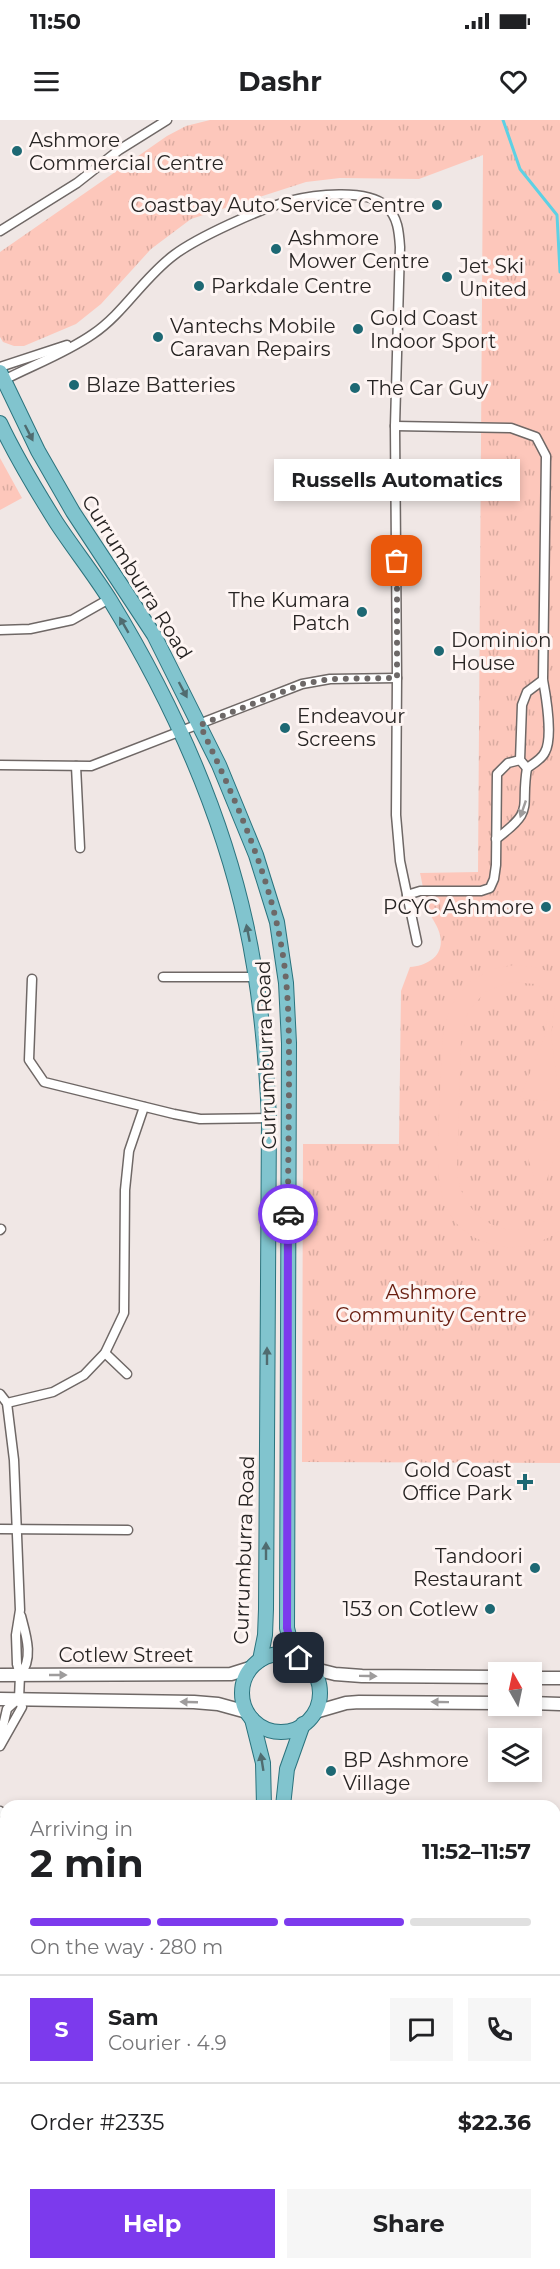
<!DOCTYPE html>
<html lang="en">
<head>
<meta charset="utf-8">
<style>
	body { margin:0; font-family:Montserrat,sans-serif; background:#f6f6f6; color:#202124; height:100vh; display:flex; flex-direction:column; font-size:22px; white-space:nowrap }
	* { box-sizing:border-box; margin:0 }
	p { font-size:20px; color:#757577 }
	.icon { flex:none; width:33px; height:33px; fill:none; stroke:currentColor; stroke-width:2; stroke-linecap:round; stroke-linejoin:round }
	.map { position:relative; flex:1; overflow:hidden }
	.side { position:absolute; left:0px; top:1680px; width:561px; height:470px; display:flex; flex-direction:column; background:#fff; border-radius:18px 18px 0 0; box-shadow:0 3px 9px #0003 }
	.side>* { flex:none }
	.needle { width:39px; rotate:351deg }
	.buttons { position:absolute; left:488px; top:1542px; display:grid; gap:12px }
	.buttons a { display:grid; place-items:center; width:54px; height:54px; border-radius:0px; background:#fff; box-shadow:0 3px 9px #0003; font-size:30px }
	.pin { position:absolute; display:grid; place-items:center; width:51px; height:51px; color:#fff; margin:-26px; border-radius:12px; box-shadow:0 3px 9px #0006 }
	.courier { position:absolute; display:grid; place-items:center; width:60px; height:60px; margin:-30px; border:4px solid #7c3aed; border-radius:50%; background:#fff; color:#222; box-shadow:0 2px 8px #0007 }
	.bubble { position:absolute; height:42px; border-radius:0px; background:#fff; box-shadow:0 3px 9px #0003; font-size:20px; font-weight:700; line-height:42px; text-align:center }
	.overview em { font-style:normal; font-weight:700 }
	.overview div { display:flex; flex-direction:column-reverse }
	.overview { display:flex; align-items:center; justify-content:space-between; height:102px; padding:0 30px }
	h1 { font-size:39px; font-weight:700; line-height:45px }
	.bar { display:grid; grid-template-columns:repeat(4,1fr); gap:9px 6px; align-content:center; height:72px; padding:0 30px }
	.bar i { height:8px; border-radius:4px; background:#e0e0e0 }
	.bar .current { background:#7c3aed }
	.bar p { grid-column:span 4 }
	.line { display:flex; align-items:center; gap:15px; padding:0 30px; border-top:2px solid #e0e0e0 }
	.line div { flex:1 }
	.round { display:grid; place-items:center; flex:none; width:63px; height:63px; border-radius:0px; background:#f6f6f6 }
	.cta { display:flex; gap:12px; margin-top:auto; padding:12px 30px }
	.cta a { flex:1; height:69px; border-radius:0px; background:#7c3aed; color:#fff; font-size:24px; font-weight:700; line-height:69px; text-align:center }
	.cta a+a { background:#f6f6f6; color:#202124 }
	.status { display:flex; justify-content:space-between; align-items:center; height:42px; padding:0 30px; background:#fff; direction:ltr }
	.status svg { height:16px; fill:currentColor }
	header { display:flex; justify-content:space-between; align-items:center; height:78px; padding:0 30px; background:#fff; font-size:27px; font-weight:700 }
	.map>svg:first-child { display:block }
</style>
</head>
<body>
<div class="status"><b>11:50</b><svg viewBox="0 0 49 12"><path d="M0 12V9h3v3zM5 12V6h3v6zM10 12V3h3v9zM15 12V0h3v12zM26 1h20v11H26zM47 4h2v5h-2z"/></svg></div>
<header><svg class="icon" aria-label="menu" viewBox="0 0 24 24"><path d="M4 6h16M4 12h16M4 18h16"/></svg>Dashr<svg class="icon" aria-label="heart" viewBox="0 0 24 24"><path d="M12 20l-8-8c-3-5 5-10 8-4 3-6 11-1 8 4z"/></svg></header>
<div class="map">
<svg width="560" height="2149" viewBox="0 0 560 2149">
	<defs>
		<pattern id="park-tufts" width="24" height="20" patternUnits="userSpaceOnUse" patternTransform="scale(1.5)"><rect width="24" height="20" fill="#fdc7bb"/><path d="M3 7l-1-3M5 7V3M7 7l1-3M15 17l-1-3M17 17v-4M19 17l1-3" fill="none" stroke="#d9aba0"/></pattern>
	</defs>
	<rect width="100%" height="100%" fill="#f0e7e5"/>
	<g fill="url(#park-tufts)">
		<path d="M210,0H560V1343L302,1342L303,1024H399L401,871L410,847C427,846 445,836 440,815C438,806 432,799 428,790C424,778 423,765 420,753L478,752L483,35L419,59L340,58L306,62L191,99L151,129L101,184L76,204L24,226H14L3,222L0,217V132L167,16L186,6Z"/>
		<polygon points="0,338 22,378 0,390"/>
		<rect x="555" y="1760" width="5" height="347"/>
	</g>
	<g fill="#fdc7bb">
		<path d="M518,845L540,848L560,858V878L536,864L509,862L485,872L468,892L461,917L457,1050C460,1105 524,1133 560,1087V1110C542,1124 518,1131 495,1125C431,1109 437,1051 439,1000C440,972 441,944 443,916C447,875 476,847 518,845Z"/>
		<polygon points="548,884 555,885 551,916 560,982 520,978 545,915"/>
		<polygon points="522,1018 560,1019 540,1081 538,1080 540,1077"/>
		<polygon points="555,2011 560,2011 560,2099 555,2100"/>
	</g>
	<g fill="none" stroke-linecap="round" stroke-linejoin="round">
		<polyline stroke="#5dd1e4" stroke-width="3" points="503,0 520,49 557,95 560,152"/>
		<g stroke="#6f6866" stroke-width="11">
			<g id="minor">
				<polyline points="0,111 77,63 119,30 167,0"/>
				<polyline points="0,247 67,225"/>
				<path d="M4,260C33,245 66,233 93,214C124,193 143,158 174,135C198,117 260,89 289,81C313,75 366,68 386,86C398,97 399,112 400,127L395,306L397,558L396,695L400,741L417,822"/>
				<path d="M395,306L511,308L536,317L546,336L543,560C546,576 553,618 545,632C542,639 533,644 527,648L520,640L522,585L527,572L543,560"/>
				<polyline points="0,510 30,509 72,500 109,479"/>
				<polyline points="0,645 91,646 302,564 330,559 397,558"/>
				<polyline points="76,646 80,728"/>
				<path d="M496,719C536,689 520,690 527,648"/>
				<polyline points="407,775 420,771 481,771 490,768 494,759 496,745 497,654 508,643 520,640"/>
				<polyline points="163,857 256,857"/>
				<polyline points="32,859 29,940 44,962 174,994 200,999 269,998"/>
				<polyline points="0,1110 1,1109"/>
				<polyline points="105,1233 127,1254"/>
				<polyline points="0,1274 7,1283 14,1340 20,1490 16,1515 17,1544 20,1555 19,1579 22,1587 0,1626"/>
				<polyline points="7,1283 53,1272 84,1255 105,1233 124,1193 125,1070 129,1031 144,987"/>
				<polyline points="0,1409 128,1410"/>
				<path d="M20,1555C34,1539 26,1515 21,1496"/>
				<polyline points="0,1619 7,1589 18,1579"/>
				<polyline points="0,1691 6,1696"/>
				<polyline points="555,2125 560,2125"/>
				<polyline points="489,2149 495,2144"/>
			</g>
		</g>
		<g stroke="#6f6866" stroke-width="15">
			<g id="secondary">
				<polyline points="311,1548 335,1554 362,1556 498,1557"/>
				<polyline points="0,1555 231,1554 250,1548"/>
				<polyline points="531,1558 560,1558"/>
				<polyline points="0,1579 194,1582 218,1584 247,1592"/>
				<polyline points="531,1583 560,1584"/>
				<polyline points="315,1592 346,1583 359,1582 498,1583"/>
			</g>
		</g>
		<g stroke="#2b737d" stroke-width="16">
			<g id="primary">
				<polyline points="0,252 38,331 73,392 154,515 219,645 256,735 277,802 286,863 289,923 287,1508 290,1520 299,1538"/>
				<path d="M0,303C16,337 36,370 56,402C73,428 93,453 110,480C171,580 221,690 246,804C260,868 266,933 269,998L266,1489L265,1515L260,1540"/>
				<circle cx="281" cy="1573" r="39"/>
				<polyline points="252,1599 263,1643 264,1686"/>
				<polyline points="283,1686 287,1649 303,1604"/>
				<polyline points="280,2144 282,2149"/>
				<polyline points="305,2144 307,2149"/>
			</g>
		</g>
		<use href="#minor" stroke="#fff" stroke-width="8"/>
		<use href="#secondary" stroke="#fff" stroke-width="12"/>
		<use href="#primary" stroke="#81c4ce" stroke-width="14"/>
	</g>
	<defs><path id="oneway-solid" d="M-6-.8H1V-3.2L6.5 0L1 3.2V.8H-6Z" transform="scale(1.5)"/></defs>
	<g fill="#506c70">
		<use href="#oneway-solid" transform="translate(29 313) rotate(63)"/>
		<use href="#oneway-solid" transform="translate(124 505) rotate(-120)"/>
		<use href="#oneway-solid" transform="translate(183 570) rotate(62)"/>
		<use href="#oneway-solid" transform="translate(248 813) rotate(-101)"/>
		<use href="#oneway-solid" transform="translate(267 1236) rotate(-90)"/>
		<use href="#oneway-solid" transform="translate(266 1431) rotate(-90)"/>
		<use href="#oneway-solid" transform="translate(262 1642) rotate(-99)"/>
	</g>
	<g fill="#9e9c9c">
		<use href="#oneway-solid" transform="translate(523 689) rotate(109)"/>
		<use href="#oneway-solid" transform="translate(58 1555)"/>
		<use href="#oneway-solid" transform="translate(368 1556) rotate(1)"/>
		<use href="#oneway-solid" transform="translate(189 1582) rotate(-178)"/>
		<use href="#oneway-solid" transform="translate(440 1582) rotate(-179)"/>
	</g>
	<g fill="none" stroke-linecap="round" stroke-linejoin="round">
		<path stroke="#6d6867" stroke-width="6" stroke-dasharray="0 10.8" d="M288,1094C288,1046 289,999 289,952C289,908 289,863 280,819C266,745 232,673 200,605L302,564L330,559L397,558V441"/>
		<polyline stroke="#7c3aed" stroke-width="8" points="288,1094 287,1508 290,1520 299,1538"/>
	</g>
	<g fill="#1d6873" stroke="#fef5f3" stroke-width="2">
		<circle cx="17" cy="31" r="6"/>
		<circle cx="437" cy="85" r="6"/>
		<circle cx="276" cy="129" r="6"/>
		<circle cx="447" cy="157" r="6"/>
		<circle cx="199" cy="166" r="6"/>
		<circle cx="358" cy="209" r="6"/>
		<circle cx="158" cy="217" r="6"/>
		<circle cx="74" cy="265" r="6"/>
		<circle cx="355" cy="268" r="6"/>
		<circle cx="362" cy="492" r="6"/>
		<circle cx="439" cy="531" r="6"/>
		<circle cx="285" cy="608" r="6"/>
		<circle cx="546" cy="787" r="6"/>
		<path d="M522 1353h6v6h6v6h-6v6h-6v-6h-6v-6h6z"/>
		<circle cx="535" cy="1448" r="6"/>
		<circle cx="490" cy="1489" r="6"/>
		<circle cx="331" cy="1651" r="6"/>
	</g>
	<g text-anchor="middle" stroke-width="6" stroke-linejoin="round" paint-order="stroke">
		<g font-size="20" fill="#272423" stroke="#fef5f3" text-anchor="start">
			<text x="29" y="27">Ashmore<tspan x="29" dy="23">Commercial Centre</tspan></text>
			<text x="425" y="92" text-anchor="end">Coastbay Auto Service Centre</text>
			<text x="288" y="125">Ashmore<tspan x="288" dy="23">Mower Centre</tspan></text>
			<text x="459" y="153">Jet Ski<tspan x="459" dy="23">United</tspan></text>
			<text x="211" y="173">Parkdale Centre</text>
			<text x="370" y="205">Gold Coast<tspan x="370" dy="23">Indoor Sport</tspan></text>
			<text x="170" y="213">Vantechs Mobile<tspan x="170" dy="23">Caravan Repairs</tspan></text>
			<text x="86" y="272">Blaze Batteries</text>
			<text x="367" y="275">The Car Guy</text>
			<text x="350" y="487" text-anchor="end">The Kumara<tspan x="350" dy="23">Patch</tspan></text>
			<text x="451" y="527">Dominion<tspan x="451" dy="23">House</tspan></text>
			<text x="297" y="603">Endeavour<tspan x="297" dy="23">Screens</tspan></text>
			<text x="534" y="794" text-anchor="end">PCYC Ashmore</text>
			<text x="512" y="1357" text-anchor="end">Gold Coast<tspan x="512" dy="23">Office Park</tspan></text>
			<text x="523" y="1443" text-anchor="end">Tandoori<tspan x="523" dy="23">Restaurant</tspan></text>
			<text x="478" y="1496" text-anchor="end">153 on Cotlew</text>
			<text x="343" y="1647">BP Ashmore<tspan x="343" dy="23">Village</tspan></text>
		</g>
		<g font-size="20" fill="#272423" stroke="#fef5f3">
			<text transform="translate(137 457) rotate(58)" y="7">Currumburra Road</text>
			<text transform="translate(266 935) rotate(-92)" y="7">Currumburra Road</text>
			<text transform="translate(244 1430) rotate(-88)" y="7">Currumburra Road</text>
			<text x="126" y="1542">Cotlew Street</text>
		</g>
		<g font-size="20" fill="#691e10" stroke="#fef5f3">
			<text x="431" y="1179">Ashmore<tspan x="431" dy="23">Community Centre</tspan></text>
		</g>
	</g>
</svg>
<div class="buttons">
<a><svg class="needle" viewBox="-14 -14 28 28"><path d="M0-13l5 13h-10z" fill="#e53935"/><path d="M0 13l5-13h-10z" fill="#757577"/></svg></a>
<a><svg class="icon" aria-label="layers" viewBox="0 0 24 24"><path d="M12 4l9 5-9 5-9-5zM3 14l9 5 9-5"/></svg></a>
</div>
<div class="pin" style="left:397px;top:441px;background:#ea580c"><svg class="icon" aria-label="bag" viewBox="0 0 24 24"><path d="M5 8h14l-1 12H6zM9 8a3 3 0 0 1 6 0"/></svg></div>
<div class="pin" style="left:299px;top:1538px;background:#1f2937"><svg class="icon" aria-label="home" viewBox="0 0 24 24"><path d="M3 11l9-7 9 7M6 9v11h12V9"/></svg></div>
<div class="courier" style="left:288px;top:1094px"><svg class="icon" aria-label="car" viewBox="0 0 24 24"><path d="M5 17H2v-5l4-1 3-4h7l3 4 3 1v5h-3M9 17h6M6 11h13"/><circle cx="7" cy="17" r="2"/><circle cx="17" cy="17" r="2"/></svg></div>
<div class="bubble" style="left:274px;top:339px;width:246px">Russells Automatics</div>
<section class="side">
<div class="overview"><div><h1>2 min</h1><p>Arriving in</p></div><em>11:52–11:57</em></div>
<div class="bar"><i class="current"></i><i class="current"></i><i class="current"></i><i></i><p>On the way · 280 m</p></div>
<div class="line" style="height:108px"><b class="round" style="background:#7c3aed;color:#fff">S</b><div><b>Sam</b><p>Courier · 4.9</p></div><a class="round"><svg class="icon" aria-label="chat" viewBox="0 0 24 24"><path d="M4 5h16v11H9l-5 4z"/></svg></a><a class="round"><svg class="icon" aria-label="phone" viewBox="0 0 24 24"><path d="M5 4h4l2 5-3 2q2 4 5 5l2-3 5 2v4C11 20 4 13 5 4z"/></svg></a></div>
<div class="line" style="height:78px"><div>Order #2335</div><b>$22.36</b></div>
<div class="cta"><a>Help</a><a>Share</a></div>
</section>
</div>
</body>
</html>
